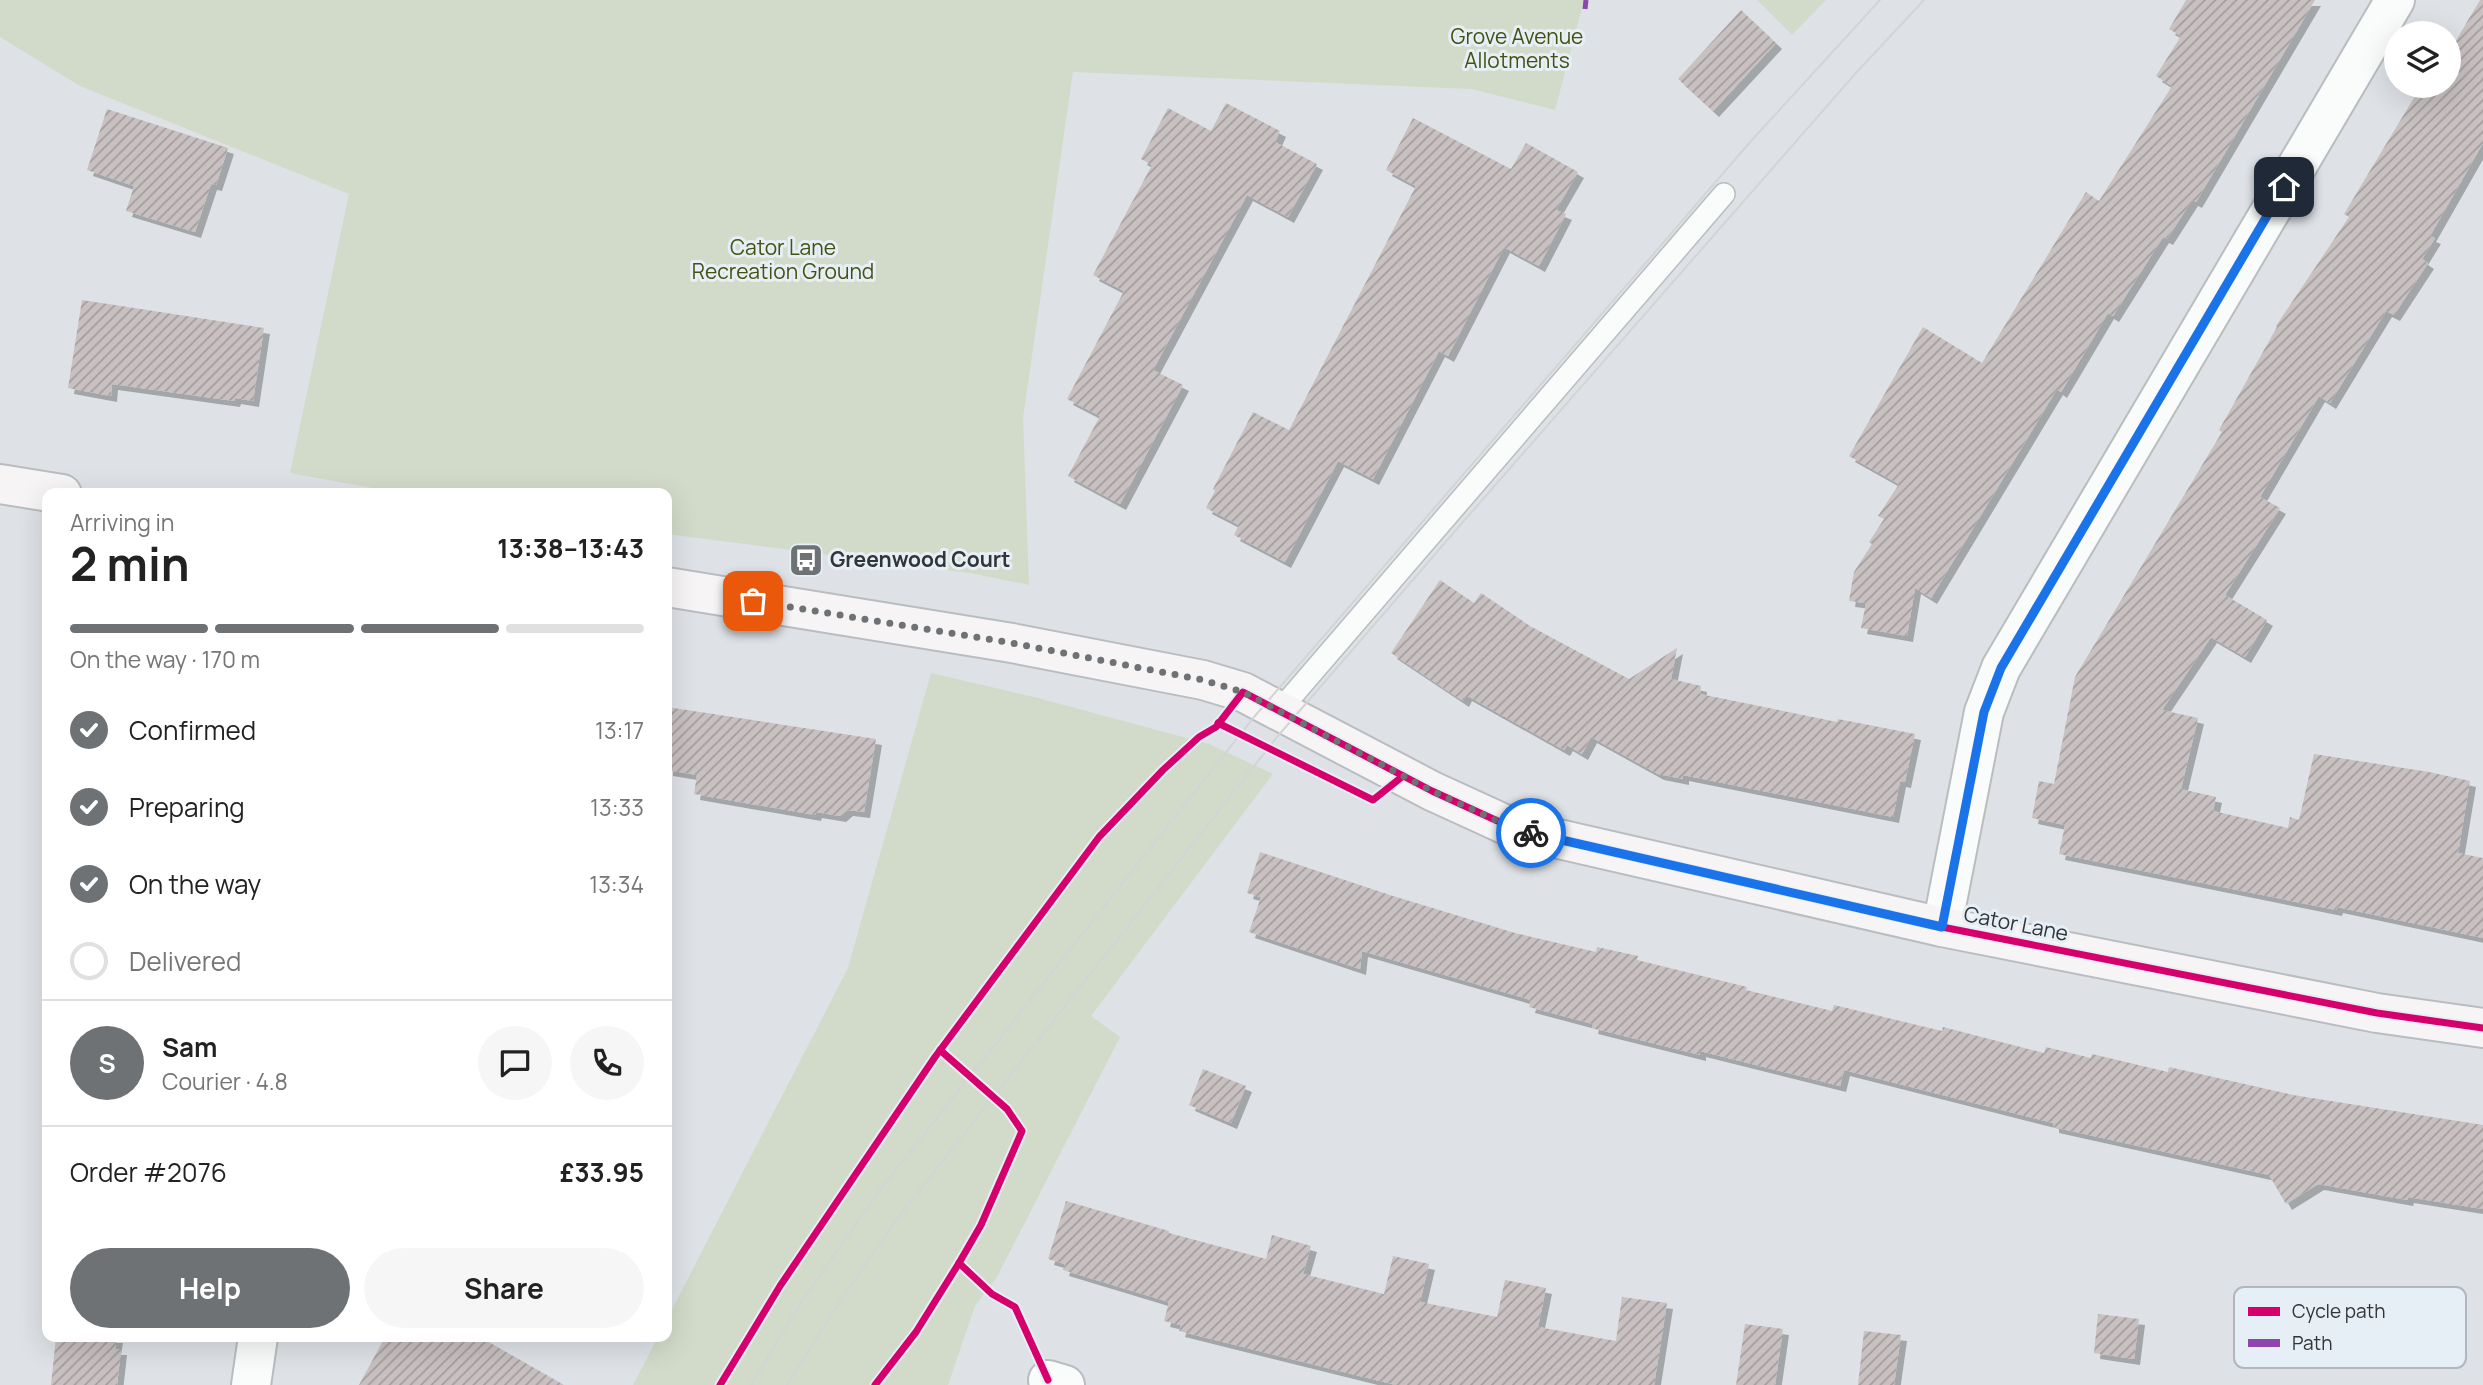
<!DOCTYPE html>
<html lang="en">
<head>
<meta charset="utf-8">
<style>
	body { margin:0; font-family:Manrope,sans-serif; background:#f6f6f6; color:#222; height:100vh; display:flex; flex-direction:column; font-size:26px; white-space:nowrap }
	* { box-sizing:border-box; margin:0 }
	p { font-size:23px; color:#767676 }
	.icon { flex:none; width:38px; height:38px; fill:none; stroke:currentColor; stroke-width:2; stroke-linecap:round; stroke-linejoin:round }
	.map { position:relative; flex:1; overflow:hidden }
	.details { position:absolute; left:42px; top:488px; width:630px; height:854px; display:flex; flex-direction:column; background:#fff; border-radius:14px; box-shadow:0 7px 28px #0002 }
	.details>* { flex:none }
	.controls { position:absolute; left:2384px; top:21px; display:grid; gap:14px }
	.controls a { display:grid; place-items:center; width:77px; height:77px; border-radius:50%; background:#fff; box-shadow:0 7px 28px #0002; font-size:35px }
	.pin { position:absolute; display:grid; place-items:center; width:60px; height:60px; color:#fff; margin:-30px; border-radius:14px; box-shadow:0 4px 10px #0006 }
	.courier { position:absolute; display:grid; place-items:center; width:70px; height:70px; margin:-35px; border:5px solid #1a73e8; border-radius:50%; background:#fff; color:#222; box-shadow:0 2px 9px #0007 }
	.headline em { font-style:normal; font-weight:700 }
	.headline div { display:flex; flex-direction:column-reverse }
	.headline { display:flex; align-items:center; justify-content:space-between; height:119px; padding:0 28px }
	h1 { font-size:46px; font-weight:700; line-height:52px }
	.bar { display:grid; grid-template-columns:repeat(4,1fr); gap:10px 7px; align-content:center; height:84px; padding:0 28px }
	.bar i { height:9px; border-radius:5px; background:#e0e0e0 }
	.bar .selected { background:#6e7275 }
	.bar p { grid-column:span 4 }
	.line { display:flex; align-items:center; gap:18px; padding:0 28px; border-top:2px solid #e0e0e0 }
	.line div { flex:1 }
	.round { display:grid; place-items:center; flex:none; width:74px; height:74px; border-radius:37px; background:#f6f6f6 }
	ol { padding:0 28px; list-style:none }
	li { display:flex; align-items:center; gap:21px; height:77px }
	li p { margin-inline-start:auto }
	li .icon { padding:7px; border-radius:50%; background:#6e7275; color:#fff; stroke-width:4 }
	li:last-child { color:#767676 }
	li i { width:38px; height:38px; border:4px solid #e0e0e0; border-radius:50% }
	.button { display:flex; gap:14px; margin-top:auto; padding:14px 28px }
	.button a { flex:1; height:80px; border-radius:42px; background:#6e7275; color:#fff; font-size:28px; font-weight:700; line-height:80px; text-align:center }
	.button a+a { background:#f6f6f6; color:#222 }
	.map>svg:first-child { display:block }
</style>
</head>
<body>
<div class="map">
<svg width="2483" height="1385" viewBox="0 0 2483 1385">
	<defs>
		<pattern id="building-hatch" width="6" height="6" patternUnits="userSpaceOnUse" patternTransform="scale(1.75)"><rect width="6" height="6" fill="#c8c0c1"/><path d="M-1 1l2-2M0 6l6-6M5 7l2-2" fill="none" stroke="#a39d9e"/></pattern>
		<filter id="shadow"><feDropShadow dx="6" dy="6" stdDeviation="0" flood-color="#0004"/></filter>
	</defs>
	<rect width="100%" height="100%" fill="#dee2e6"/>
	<g fill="#d2dac9">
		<polygon points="0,0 1584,0 1555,110 1471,89 1073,72 1023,418 1029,585 970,573 667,534 667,494 399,493 290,473 349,194 80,86 0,37"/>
		<polygon points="1757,0 1826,0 1792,35"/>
		<polygon points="931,673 1038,698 1209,744 1273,774 1091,1016 1120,1037 997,1277 975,1306 948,1385 633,1385 658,1337 667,1337 667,1319 848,968"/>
	</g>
	<g fill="url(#building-hatch)" filter="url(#shadow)">
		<polygon points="2186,0 2315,0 2196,202 2192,200 2167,239 2163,237 2113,316 2108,313 2061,392 2057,389 1931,598 1915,588 1907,636 1861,628 1866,603 1849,601 1854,572 1872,544 1869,542 1884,519 1878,516 1899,484 1849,456 1923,327 1982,363 2086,192 2099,201 2172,86 2156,76 2181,36 2169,29"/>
		<polygon points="2480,0 2483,0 2483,143 2430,236 2435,238 2422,259 2428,263 2394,315 2386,311 2330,403 2319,396 2260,497 2280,508 2225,595 2267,620 2245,657 2211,637 2162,710 2198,718 2181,789 2216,797 2213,811 2288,828 2290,817 2299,820 2314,754 2429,772 2470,781 2458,853 2483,858 2483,938 2337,907 2336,910 2059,854 2065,825 2032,818 2039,781 2054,784 2075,677 2222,432 2219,430 2277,327 2276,326 2349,217 2344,214 2421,86 2448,86 2448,54"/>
		<polygon points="1741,10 1776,43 1713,111 1678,79"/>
		<polygon points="1226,103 1280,131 1275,142 1317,164 1288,217 1247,195 1153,370 1183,385 1120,504 1068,476 1100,416 1067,399 1124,291 1093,275 1152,165 1141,159 1168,108 1211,131"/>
		<polygon points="107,109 228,148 216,185 211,184 195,232 126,211 134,186 87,170"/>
		<polygon points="1413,118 1511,169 1526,143 1578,172 1556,210 1566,214 1539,266 1504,247 1448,356 1439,351 1373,479 1338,461 1285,562 1234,535 1239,525 1206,508 1215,491 1213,489 1253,412 1289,430 1416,186 1386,170"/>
		<polygon points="82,300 264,328 253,401 235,398 234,401 112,384 111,396 68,388"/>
		<polygon points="1440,580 1474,603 1481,593 1530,626 1629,679 1677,648 1671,679 1701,686 1700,694 1837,722 1838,719 1915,734 1905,782 1900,781 1893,817 1683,775 1683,779 1658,774 1591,737 1582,754 1567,745 1564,750 1466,695 1463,701 1391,653"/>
		<polygon points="667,707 876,739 864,812 847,810 840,816 816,812 815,815 694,794 697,775 667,770"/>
		<polygon points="1260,852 1393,896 1515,933 1596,952 1597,947 1638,956 1637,960 1747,987 1746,990 1832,1011 1834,1005 1942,1031 1943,1027 2044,1053 2046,1047 2091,1058 2092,1054 2168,1072 2169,1067 2293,1095 2483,1125 2483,1209 2408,1197 2407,1200 2318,1184 2286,1204 2269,1175 2053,1127 2053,1123 1844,1070 1840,1086 1700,1051 1700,1055 1592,1028 1593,1024 1529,1007 1531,1000 1362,951 1360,969 1249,932 1261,897 1247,893"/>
		<polygon points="1203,1069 1246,1086 1231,1123 1189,1105"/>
		<polygon points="1066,1201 1169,1231 1169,1233 1266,1259 1272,1235 1311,1246 1303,1274 1384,1294 1393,1256 1429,1264 1420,1302 1497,1317 1505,1280 1546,1288 1538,1327 1616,1341 1622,1297 1667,1303 1654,1385 1396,1385 1179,1331 1181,1325 1164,1321 1169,1302 1063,1270 1065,1264 1048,1259"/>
		<polygon points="2098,1314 2139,1319 2134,1359 2094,1353"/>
		<polygon points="1745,1324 1783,1329 1775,1385 1736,1385"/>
		<polygon points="1864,1331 1901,1335 1894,1385 1858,1385"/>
		<polygon points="56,1337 117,1337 115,1349 121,1349 117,1385 51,1385"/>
		<polygon points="385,1337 480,1337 564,1385 359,1385"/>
	</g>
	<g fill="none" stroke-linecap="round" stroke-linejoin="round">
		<g stroke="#b9bdc0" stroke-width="24">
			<polyline id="lane" points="1280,710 1724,194"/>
		</g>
		<g stroke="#b9bdc0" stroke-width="42">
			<g id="street">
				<polyline points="1942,927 1984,712 2001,668 2395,0"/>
				<polyline points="1048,1380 1065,1385"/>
				<polyline points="251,1385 258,1337"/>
			</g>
		</g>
		<g stroke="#b9bdc0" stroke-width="42">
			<g id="secondary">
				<polyline points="0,484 62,494"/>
				<polyline points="667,587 1012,643 1203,680 1243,692 1432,791 1515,829 1942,927 2377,1013 2483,1028"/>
			</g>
		</g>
		<use href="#lane" stroke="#fafbfb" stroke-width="21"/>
		<use href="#street" stroke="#fafbfb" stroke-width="38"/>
		<use href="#secondary" stroke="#f6f4f5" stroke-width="38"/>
		<g stroke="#d3d4d5" stroke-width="2">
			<polyline points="751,1385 800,1304 876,1195 1254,717 1751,141 1880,0"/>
			<polyline points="787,1385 837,1306 897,1219 1277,737 1469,515 1855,74 1924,0"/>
		</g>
		<polyline stroke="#8e44ad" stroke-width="5" stroke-dasharray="10 5" stroke-linecap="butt" points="1585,9 1586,0"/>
		<g stroke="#e7eff6" stroke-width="11">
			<g id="cycleway">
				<polyline points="1218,723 1373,800 1403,776"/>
				<polyline points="959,1263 992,1294 1015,1307 1048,1380"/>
				<polyline points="720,1385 780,1286 935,1057 1099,837 1163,770 1199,737 1216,727 1243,692 1432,791 1515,829 1942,927 2377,1013 2483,1028"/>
				<polyline points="875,1385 916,1332 959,1263 981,1225 1022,1131 1007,1109 940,1050"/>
			</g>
		</g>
		<use href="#cycleway" stroke="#d6006c" stroke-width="7"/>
	</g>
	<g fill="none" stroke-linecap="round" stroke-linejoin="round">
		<polyline stroke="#6e7275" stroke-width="7" stroke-dasharray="0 12.6" points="753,601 1012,643 1203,680 1243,692 1432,791 1515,829 1531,833"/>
		<polyline stroke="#1a73e8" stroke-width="9" points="1531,833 1942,927 1984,712 2001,668 2284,187"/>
	</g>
	<defs>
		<g id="bus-square" transform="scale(1.75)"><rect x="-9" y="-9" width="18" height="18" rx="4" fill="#6e7275" stroke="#e7eff6"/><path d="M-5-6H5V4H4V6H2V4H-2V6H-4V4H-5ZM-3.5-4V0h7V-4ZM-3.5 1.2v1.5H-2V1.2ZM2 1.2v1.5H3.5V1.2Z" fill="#fff"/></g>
	</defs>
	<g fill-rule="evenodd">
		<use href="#bus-square" x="806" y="560"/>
	</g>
	<g text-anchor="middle" stroke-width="6" stroke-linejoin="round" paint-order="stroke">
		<g font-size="21" fill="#435210" stroke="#e7eff6">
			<text x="1517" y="44">Grove Avenue<tspan x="1517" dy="24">Allotments</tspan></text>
			<text x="783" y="255">Cator Lane<tspan x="783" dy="24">Recreation Ground</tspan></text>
		</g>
		<g font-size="21" font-weight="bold" fill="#323538" stroke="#e7eff6" text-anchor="start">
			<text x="830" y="567">Greenwood Court</text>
		</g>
		<g font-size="21" fill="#323538" stroke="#e7eff6">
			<text transform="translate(2016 924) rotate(11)" y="7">Cator Lane</text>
		</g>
	</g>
	<rect x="2234" y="1287" width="232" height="81" rx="10" fill="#e7eff6" stroke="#b1b7bd" stroke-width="2"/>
	<rect x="2248" y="1307" width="32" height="9" fill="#d6006c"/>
	<rect x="2248" y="1339" width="32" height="8" fill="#8e44ad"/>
	<g font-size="19" fill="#323538">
		<text x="2292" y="1318">Cycle path</text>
		<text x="2292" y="1350">Path</text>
	</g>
</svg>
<div class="controls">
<a><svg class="icon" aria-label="layers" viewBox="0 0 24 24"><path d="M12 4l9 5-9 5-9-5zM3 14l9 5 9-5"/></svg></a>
</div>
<div class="pin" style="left:753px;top:601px;background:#ea580c"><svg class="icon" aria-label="bag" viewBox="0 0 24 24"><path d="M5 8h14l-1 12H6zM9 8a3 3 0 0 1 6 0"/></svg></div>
<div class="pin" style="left:2284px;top:187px;background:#1f2937"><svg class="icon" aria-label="home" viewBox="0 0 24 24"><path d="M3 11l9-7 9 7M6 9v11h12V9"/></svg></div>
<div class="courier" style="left:1531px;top:833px"><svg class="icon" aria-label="bike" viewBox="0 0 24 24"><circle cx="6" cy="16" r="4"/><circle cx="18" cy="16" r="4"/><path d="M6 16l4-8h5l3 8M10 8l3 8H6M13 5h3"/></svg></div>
<section class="details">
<div class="headline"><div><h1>2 min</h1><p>Arriving in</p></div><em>13:38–13:43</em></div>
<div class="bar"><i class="selected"></i><i class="selected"></i><i class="selected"></i><i></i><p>On the way · 170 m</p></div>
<ol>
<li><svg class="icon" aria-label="check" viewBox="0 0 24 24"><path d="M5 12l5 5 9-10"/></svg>Confirmed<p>13:17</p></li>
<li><svg class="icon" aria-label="check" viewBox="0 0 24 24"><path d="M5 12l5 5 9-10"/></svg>Preparing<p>13:33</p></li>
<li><svg class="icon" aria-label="check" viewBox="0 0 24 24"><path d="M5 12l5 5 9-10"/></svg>On the way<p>13:34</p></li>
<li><i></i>Delivered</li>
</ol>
<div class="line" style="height:126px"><b class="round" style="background:#6e7275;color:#fff">S</b><div><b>Sam</b><p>Courier · 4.8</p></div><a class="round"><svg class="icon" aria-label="chat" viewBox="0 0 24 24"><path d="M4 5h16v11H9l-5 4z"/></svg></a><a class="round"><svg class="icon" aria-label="phone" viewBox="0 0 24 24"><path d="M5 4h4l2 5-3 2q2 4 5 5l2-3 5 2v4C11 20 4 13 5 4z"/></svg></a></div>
<div class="line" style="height:91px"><div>Order #2076</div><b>£33.95</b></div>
<div class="button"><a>Help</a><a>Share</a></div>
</section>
</div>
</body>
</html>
